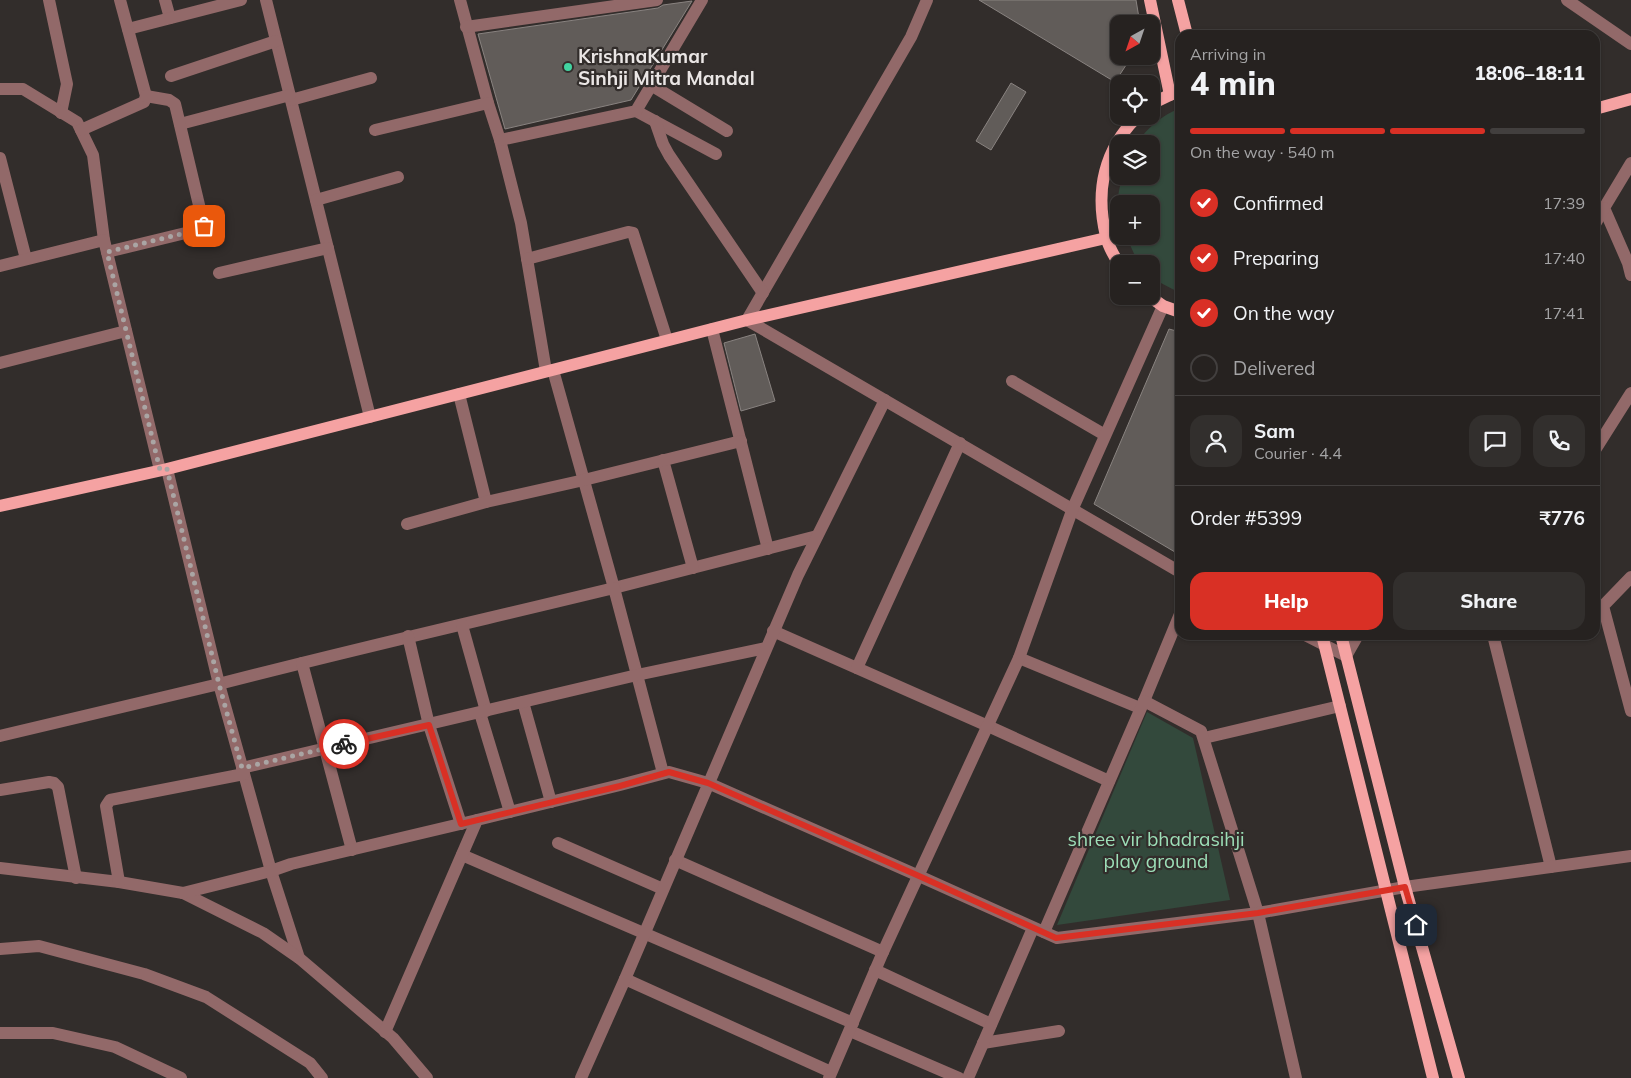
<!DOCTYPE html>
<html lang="en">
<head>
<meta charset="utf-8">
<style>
	body { margin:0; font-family:Mulish,sans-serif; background:#322f2d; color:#f1f3f6; height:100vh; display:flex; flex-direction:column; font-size:19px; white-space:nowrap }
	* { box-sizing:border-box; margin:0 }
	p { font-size:16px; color:#a4a4a5 }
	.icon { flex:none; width:28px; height:28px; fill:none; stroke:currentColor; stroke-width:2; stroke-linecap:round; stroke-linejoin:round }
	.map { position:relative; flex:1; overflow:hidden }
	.details { position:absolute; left:1175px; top:30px; width:425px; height:610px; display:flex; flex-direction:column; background:#262220; border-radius:15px; box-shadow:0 1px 4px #0004,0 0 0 1px #423f3e }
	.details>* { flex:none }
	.needle { width:32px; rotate:220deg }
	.buttons { position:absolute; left:1110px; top:15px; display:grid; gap:10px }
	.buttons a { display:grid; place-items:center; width:50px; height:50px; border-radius:10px; background:#262220; box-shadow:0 1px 4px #0004,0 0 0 1px #423f3e; font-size:25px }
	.pin { position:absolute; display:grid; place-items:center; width:42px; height:42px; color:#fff; margin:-21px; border-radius:10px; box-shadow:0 2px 8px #0006 }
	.courier { position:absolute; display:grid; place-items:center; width:50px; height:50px; margin:-25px; border:4px solid #d93025; border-radius:50%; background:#fff; color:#222; box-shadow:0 1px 6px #0007 }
	.overview em { font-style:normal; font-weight:800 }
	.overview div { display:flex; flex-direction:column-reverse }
	.overview { display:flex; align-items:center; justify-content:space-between; height:85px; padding:0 15px }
	h1 { font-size:32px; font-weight:800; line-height:38px }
	.bar { display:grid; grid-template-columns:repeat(4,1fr); gap:8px 5px; align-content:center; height:60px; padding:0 15px }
	.bar i { height:6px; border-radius:4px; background:#423f3e }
	.bar .current { background:#d93025 }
	.bar p { grid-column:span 4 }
	.line { display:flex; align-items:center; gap:12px; padding:0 15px; border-top:1px solid #423f3e }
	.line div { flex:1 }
	.round { display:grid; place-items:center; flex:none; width:52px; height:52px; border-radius:15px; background:#322f2d }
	ol { padding:0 15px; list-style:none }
	li { display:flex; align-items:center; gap:15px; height:55px }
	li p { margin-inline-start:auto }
	li .icon { padding:5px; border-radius:50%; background:#d93025; color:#fff; stroke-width:4 }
	li:last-child { color:#a4a4a5 }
	li i { width:28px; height:28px; border:2px solid #423f3e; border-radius:50% }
	.action { display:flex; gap:10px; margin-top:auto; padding:10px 15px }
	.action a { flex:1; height:58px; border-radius:15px; background:#d93025; color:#fff; font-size:20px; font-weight:800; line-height:58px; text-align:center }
	.action a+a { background:#322f2d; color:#f1f3f6 }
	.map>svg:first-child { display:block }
</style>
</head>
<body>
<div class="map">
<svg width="1631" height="1078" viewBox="0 0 1631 1078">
	<rect width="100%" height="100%" fill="#322d2b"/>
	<g fill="#33493c">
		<path d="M1180,108V293L1159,282L1151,274V264H1142L1136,258L1126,236H1151V204H1119L1118,196L1122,176H1151V144H1137C1146,128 1163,115 1180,108Z"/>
		<polygon points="1147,712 1193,738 1230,900 1057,925"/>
	</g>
	<g fill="#615c59" stroke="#898380">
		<polygon points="979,0 1136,0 1140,24 1119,24 1119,56 1132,56 1115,82"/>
		<polygon points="692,1 631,100 505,129 478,34 658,8 663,5"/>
		<polygon points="1011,83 1026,92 991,150 976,141"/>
		<polygon points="1169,329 1180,332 1180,555 1094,504"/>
		<polygon points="755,334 775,401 741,411 724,343"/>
	</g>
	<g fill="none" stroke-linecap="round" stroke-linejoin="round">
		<g stroke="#926969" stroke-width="12">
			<polyline points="49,0 67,84 61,113"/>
			<polyline points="165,0 170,18"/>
			<polyline points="266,0 370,417"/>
			<polyline points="460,0 488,103 500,140 521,223 546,371"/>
			<polyline points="927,0 911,37 747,320 1180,572"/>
			<polyline points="1567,0 1631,44"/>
			<polyline points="466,27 657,0"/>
			<polyline points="128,29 241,0"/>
			<polyline points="171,76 276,41"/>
			<polyline points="651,85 727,131"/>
			<polyline points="0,89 23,89 77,122 93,155 104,240"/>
			<polyline points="291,100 371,78"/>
			<polyline points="636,111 716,154"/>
			<polyline points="655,121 663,144 669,155 763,293"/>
			<polyline points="180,124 290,95"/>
			<polyline points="81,130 144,102 146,96 120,0"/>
			<polyline points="375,130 488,103"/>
			<polyline points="500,140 636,111 702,0"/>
			<polyline points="0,158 26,259"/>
			<polyline points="1631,163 1604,208 1628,263 1631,275"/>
			<polyline points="316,200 398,177"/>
			<polyline points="1595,224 1604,208"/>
			<polyline points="107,252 202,229 204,226 175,104 169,100 146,96"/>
			<polyline points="527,259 628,232 633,233 667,340"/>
			<polyline points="0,266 104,240 160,470"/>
			<polyline points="219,273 328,248"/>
			<polyline points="712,329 768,549"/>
			<polyline points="0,363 126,331"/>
			<polyline points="553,370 614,588 817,536"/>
			<polyline points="1012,381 1105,435"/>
			<polyline points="459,394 486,502"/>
			<polyline points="1595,450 1631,393"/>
			<polyline points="663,460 693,568"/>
			<path d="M167,469L219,684C350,650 482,620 614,588L663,773"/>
			<polyline points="407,524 486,502 584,480 741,441"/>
			<polyline points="1631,577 1603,606 1631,711"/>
			<polyline points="462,625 486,711"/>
			<polyline points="773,631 988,726 1109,781"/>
			<polyline points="1305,635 1346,656 1358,635"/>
			<polyline points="1493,635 1551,867"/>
			<polyline points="408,636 429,725 461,824"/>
			<polyline points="1019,658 1140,708"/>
			<polyline points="302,663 352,850"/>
			<polyline points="857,668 960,443"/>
			<polyline points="1144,701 1180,614"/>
			<polyline points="523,702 551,802"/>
			<polyline points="480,713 510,812"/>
			<polyline points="0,736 219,684 271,871 299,958"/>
			<polyline points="1204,738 1340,706"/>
			<polyline points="242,768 637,675 766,648"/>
			<polyline points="0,790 49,782 54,783 58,787 76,878"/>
			<polyline points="558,843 663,889"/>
			<polyline points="462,855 853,1023"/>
			<polyline points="675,860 883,952"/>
			<polyline points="0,868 119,882 183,893 263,933 299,958 393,1038 427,1078"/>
			<polyline points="119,882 106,806 110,800 244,774"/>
			<polyline points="183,893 271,871 291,864 477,820"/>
			<polyline points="1044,932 1144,701 1201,731 1258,913 1296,1078"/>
			<polyline points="0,949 39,946 144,974 206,997 310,1063 322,1078"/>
			<polyline points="875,970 991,1024"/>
			<polyline points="625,979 831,1072"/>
			<polyline points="850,1031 959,1078"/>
			<polyline points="385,1032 477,820 620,785 669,772 708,783 919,876 1057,938 1258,913 1405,887 1631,856"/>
			<polyline points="0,1033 53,1033 115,1047 181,1078"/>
			<polyline points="983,1043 1059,1031"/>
			<polyline points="581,1078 625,979 798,575 885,400"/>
			<polyline points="829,1078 883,952 1019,658 1073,508 1163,306"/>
			<polyline points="968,1078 1033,928"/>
		</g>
		<g stroke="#f5a2a2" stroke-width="12">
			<polyline points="1150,0 1170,95"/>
			<polyline points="1178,0 1187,35"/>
			<polyline points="1151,104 1180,90"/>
			<polyline points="1595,109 1631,99"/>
			<path d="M1119,264C1114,256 1108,246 1106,236C1095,191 1104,149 1138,116"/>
			<polyline points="1149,296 1163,306 1180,312"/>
			<polyline points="0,506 167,469 747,320 1106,238"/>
			<polyline points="1322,635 1433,1078"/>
			<polyline points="1341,635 1405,887 1459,1078"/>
		</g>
	</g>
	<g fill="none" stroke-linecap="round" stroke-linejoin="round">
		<polyline stroke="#aaa5a4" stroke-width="5" stroke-dasharray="0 9" points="204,226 202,229 107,252 160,470 167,469 219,684 242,768 344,744"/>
		<polyline stroke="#d93025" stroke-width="6" points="344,744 429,725 461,824 620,786 669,772 708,783 919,876 1056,938 1258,913 1405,887 1416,925"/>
	</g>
	<circle fill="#42d4a1" stroke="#322d2b" stroke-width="2" cx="568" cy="67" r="5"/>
	<g text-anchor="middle" stroke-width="4.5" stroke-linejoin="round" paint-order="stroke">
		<g font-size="19" font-weight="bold" fill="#eae6e5" stroke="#322d2b" text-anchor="start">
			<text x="578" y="63">KrishnaKumar<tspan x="578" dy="22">Sinhji Mitra Mandal</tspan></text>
		</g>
		<g font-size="19" fill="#9cdeb7" stroke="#322d2b">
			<text x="1156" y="846">shree vir bhadrasihji<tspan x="1156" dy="22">play ground</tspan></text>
		</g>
	</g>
</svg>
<div class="buttons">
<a><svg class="needle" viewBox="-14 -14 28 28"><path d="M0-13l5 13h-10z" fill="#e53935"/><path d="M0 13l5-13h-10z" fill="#a4a4a5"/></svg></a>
<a><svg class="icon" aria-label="locate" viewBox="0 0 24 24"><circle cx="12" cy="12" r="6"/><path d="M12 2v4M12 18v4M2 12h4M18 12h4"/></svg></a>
<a><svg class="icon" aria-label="layers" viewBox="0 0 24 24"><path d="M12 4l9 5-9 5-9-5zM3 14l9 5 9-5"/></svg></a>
<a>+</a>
<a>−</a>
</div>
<div class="pin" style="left:204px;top:226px;background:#ea580c"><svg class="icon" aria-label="bag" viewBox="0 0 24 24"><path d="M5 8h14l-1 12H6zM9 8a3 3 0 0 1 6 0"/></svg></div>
<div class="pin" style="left:1416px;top:925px;background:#1f2937"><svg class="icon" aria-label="home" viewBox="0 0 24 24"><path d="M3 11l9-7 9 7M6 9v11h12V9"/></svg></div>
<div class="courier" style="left:344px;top:744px"><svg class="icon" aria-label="bike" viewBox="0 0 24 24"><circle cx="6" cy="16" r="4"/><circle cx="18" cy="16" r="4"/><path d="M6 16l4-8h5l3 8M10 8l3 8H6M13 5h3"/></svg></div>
<section class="details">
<div class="overview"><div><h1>4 min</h1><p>Arriving in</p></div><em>18:06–18:11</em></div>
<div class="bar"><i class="current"></i><i class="current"></i><i class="current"></i><i></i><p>On the way · 540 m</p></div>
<ol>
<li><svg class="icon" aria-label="check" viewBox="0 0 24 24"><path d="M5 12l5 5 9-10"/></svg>Confirmed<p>17:39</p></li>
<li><svg class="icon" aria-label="check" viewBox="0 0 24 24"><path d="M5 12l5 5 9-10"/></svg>Preparing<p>17:40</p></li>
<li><svg class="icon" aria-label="check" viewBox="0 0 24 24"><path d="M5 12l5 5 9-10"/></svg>On the way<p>17:41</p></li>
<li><i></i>Delivered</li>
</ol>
<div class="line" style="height:90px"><a class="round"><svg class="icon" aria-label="person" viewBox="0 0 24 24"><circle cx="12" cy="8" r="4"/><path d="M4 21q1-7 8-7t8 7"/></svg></a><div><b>Sam</b><p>Courier · 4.4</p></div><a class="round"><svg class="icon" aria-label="chat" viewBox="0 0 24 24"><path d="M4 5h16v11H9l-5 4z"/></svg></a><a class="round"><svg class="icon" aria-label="phone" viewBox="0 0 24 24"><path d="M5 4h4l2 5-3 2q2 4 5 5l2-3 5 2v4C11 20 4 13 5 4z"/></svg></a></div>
<div class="line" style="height:65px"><div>Order #5399</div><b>₹776</b></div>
<div class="action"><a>Help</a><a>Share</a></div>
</section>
</div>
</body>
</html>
